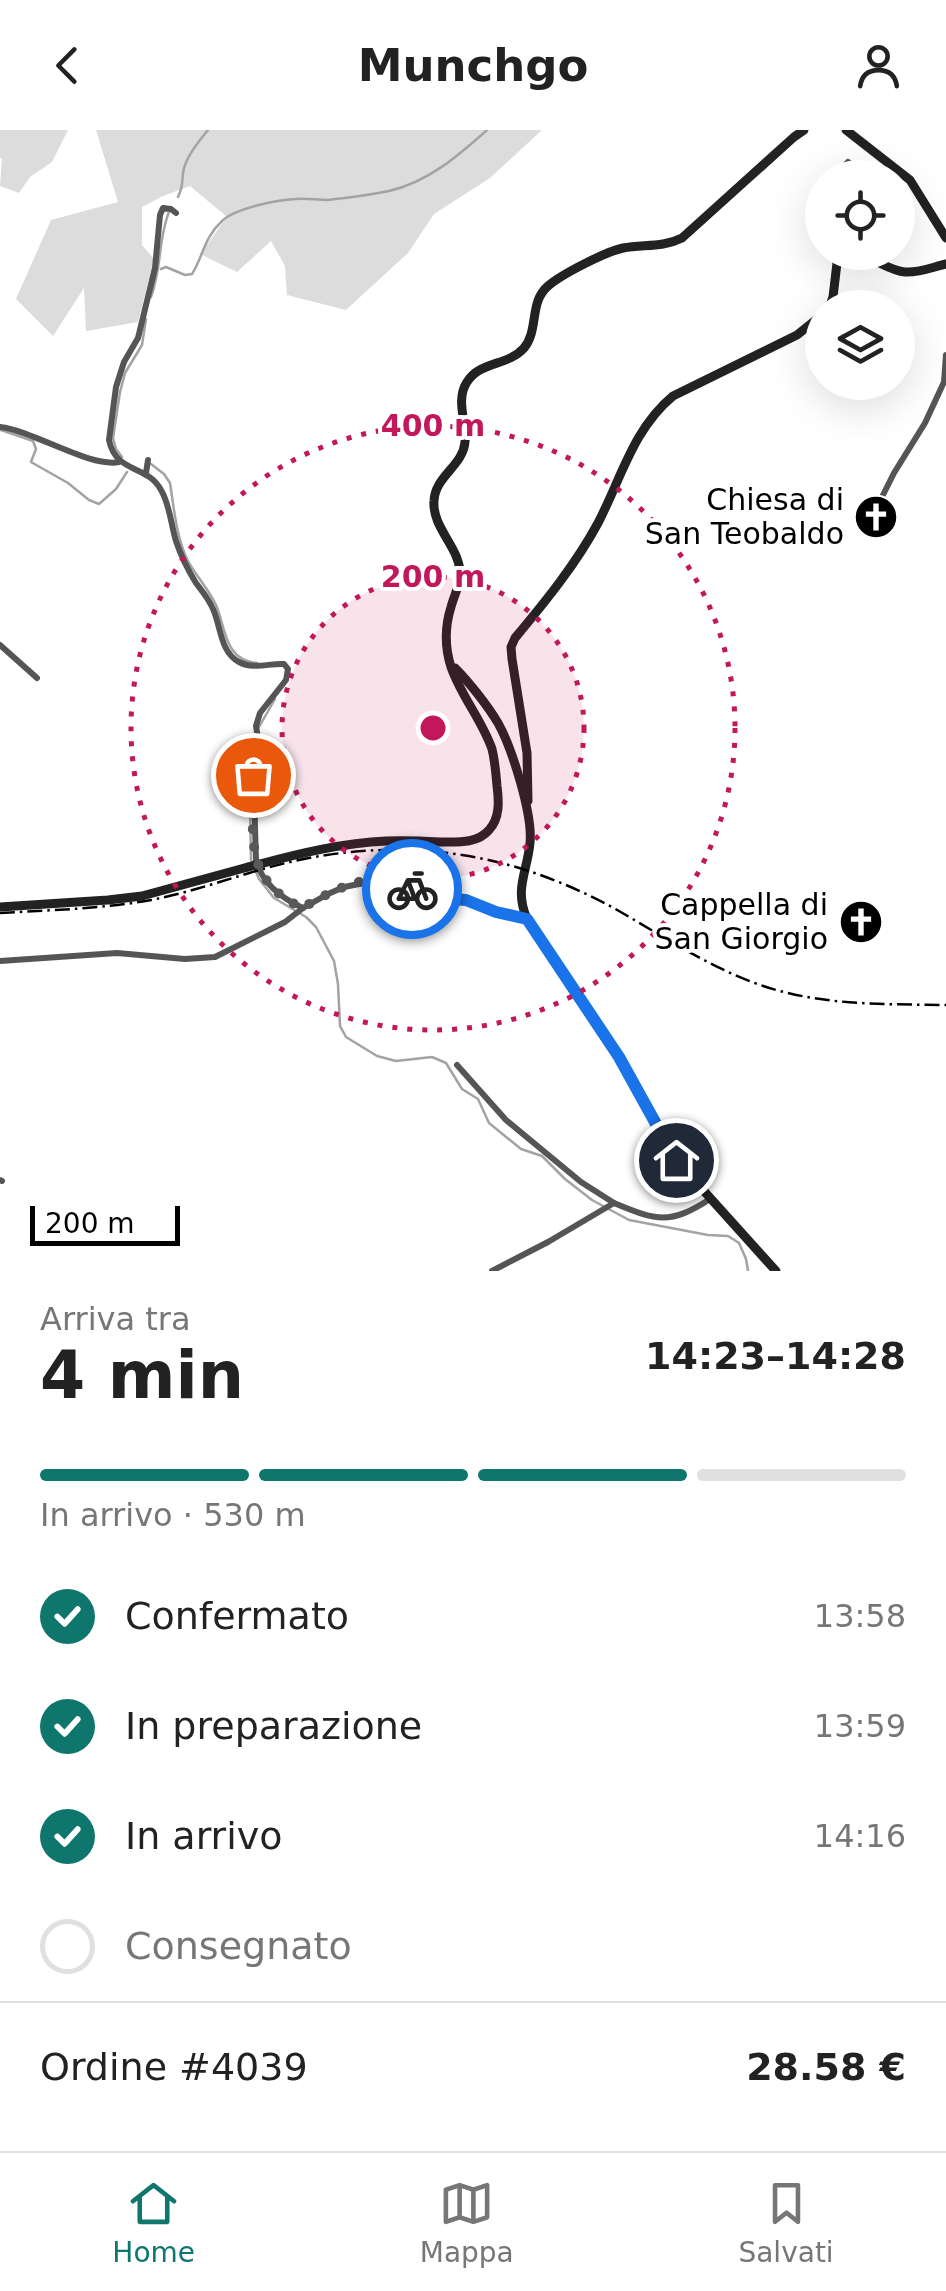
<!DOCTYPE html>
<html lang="it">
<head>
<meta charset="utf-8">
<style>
	body { margin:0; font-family:"DejaVu Sans",sans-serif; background:#f2f2f2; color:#222; height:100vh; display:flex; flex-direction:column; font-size:38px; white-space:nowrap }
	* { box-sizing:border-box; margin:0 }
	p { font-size:32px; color:#767676 }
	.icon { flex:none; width:55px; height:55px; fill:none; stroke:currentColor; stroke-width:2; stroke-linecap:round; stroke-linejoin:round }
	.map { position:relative; height:1141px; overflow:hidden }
	.panel { display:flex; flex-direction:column; background:#fff; flex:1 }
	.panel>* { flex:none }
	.fabs { position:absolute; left:805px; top:30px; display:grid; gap:20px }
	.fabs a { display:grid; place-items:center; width:110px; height:110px; border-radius:50%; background:#fff; box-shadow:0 10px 40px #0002; font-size:50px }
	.scale { position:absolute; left:30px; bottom:25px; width:150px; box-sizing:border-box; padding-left:10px; border:5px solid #000; border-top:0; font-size:28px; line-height:35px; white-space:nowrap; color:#000; -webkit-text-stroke:8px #fff; paint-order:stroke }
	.pin { position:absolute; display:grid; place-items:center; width:85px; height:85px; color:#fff; margin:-42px; border:5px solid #fff; border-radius:50%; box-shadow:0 2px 10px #0007 }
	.courier { position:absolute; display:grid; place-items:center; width:100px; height:100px; margin:-50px; border:8px solid #1a73e8; border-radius:50%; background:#fff; color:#222; box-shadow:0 2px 12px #0007 }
	.headline em { font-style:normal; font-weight:700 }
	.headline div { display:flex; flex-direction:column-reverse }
	.headline { display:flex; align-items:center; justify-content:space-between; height:170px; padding:0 40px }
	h1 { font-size:65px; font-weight:700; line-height:75px }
	.bar { display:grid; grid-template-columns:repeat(4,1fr); gap:15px 10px; align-content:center; height:120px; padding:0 40px }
	.bar i { height:12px; border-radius:8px; background:#e0e0e0 }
	.bar .current { background:#0f766e }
	.bar p { grid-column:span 4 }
	.line { display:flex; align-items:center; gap:25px; padding:0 40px; border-top:2px solid #e0e0e0 }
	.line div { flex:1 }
	ol { padding:0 40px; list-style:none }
	li { display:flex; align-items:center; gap:30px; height:110px }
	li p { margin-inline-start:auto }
	li .icon { padding:10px; border-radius:50%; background:#0f766e; color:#fff; stroke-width:4 }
	li:last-child { color:#767676 }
	li i { width:55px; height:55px; border:5px solid #e0e0e0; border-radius:50% }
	header { display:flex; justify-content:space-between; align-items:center; height:130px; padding:0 40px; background:#fff; font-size:45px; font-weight:700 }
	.tab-bar { display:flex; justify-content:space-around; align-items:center; height:140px; border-top:2px solid #e0e0e0; background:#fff; font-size:28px; color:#767676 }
	.tab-bar a { display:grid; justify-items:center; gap:5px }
	.tab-bar .current { color:#0f766e }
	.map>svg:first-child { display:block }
</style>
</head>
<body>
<header><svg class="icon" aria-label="back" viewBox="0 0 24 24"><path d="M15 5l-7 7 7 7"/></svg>Munchgo<svg class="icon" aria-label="person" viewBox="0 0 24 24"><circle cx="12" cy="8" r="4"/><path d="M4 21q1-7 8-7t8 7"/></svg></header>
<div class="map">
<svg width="946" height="1141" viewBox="0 0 946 1141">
	<rect width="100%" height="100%" fill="#fff"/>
	<g fill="#dcdcdc">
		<polygon points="0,0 68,0 52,32 30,47 19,63 0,56 2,29 0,28"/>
		<polygon points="96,0 542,0 490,48 434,84 408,123 346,180 287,165 285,136 271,111 237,142 200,124 227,87 190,56 163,66 142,77 142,115 154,129 138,192 86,201 84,158 53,206 16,169 51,90 118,72"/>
	</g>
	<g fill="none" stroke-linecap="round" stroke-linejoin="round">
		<g stroke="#a3a3a3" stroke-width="2.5">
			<path d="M178,67C183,57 182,53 183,43C185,28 199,11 208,0"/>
			<path d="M161,139L166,137L185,145L192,144C204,125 203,109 222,91C235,78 277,70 296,69C306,68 317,70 327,70C347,68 369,65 389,61C428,52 458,26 487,0"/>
			<path d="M151,167C162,138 158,109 169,82"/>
			<polyline points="1,300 33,311 36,319 31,332 68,353 89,370 99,374 116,359 127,342"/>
			<polyline points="122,327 116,319 113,308 120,262 125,243 142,215 146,189"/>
			<path d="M151,334L164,344L170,353C174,378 176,405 187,429C195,445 208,458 216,475C226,498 224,530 257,533"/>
			<polyline points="259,597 275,569"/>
			<polyline points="256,604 249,621 251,730 259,749 274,768 306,787 316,797 334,831 338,854 340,896 346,907 377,926 396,931 432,927 446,933 462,959 478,969 489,993 521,1019 542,1026 565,1049 592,1070 629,1090 708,1105 728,1106 739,1113 746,1129 748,1141"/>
		</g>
		<g stroke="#555" stroke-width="6">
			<polyline points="834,48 848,32 868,47"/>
			<path d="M176,83L171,79L163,78L160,85L155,138L138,208L124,232L116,257L109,310C116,344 147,334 161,360C170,375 171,395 176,411C181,426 188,440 196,453C202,461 209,469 213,479C221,496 220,522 239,532C254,540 269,533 284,534L288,539L286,550L260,583L256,596L258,608L253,627L256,731C263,754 281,768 303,778"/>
			<path d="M0,297C34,301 90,338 119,332"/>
			<polyline points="146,343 148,330"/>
			<polyline points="880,371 894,343 925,293 944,252 946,225"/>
			<polyline points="0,515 37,548"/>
			<polyline points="0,831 117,823 185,829 215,827 285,792 303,778 328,764 344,757 379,750 389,751 438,768 466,770 496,783 527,789"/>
			<polyline points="457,935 506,990 581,1052 614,1073"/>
			<polyline points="0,1050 2,1051"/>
			<path d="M492,1141L548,1112L614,1073C657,1091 670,1095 710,1069"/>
		</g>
		<g stroke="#222" stroke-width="9">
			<polyline points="846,0 910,50 946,108"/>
			<path d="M829,178L833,167L837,133C859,111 881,140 905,142C919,143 933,137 946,134"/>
			<path d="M455,538C469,552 488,576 498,593C512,618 533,685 530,713C527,743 514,759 527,789L619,927L676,1030L776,1141"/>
			<path d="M528,671L527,623L512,529L511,517L515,508C545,472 576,434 598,393C621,349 633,299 673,266L797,205L822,185"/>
			<path d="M260,734C301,723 343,713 386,711C404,710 422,711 440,712C457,712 477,714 489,700C500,688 499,671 497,656C496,644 495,631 492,619C482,590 461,566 451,537C445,518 445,496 451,477C454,465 461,454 460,441C458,416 432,397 434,371C435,346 463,336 465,312C467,293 455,270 467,252C480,231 508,236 524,218C539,200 529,172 548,156C562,144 605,122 623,118C643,114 662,118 682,108L794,7L804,0"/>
			<polyline points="0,777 108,770 142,766 248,737"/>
		</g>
		<path stroke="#000" stroke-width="2.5" stroke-dasharray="15 5 2.5 5" stroke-linecap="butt" d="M0,783C50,780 102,779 151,770C198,761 243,743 290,732C346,719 405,716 462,725C515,733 565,752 612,777C658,803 702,833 752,852C815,876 880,874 946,875"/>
		<polyline stroke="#222" stroke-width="9" points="248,737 260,734"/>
	</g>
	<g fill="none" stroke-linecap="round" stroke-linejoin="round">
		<path stroke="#595959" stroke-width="10" stroke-dasharray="0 18" d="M253,645C255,704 240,748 302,778C327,764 359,745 388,751C396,752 404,756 412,759"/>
		<polyline stroke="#1a73e8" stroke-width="12" points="412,759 438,768 466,770 496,782 527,789 619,927 676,1030"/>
	</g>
	<circle cx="433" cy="598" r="151" fill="#c2185b" fill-opacity=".12"/>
	<g fill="none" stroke="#c2185b" stroke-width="5" stroke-dasharray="5 10">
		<circle cx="433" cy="598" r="151"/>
		<circle cx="433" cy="598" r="302"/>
	</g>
	<defs>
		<g id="church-disc" transform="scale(2.25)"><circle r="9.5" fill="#000" stroke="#fff"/><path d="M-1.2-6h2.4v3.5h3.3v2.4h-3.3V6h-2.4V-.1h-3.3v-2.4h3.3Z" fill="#fff"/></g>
	</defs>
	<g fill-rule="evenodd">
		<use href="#church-disc" x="876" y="387"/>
		<use href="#church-disc" x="861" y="792"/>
	</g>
	<g text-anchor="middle" stroke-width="8" stroke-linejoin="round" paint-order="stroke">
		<g font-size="30" fill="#000" stroke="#fff" text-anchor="end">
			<text x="844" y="380">Chiesa di<tspan x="844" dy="34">San Teobaldo</tspan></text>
			<text x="828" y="785">Cappella di<tspan x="828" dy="34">San Giorgio</tspan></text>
		</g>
	</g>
	<circle cx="433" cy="598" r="15" fill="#c2185b" stroke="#fff" stroke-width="5"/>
	<g font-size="30" text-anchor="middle" font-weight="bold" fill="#c2185b" stroke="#fff" stroke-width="8" stroke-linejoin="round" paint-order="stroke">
		<text x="433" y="306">400 m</text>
		<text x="433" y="457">200 m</text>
	</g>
</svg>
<div class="fabs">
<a><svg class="icon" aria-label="locate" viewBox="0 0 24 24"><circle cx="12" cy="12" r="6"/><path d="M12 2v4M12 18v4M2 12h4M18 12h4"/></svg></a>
<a><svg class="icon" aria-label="layers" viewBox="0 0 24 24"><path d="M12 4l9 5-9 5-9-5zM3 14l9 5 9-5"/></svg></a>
</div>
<div class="scale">200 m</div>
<div class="pin" style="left:253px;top:645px;background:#ea580c"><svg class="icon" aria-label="bag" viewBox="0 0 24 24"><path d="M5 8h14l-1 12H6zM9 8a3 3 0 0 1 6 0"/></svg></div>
<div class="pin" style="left:676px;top:1030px;background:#1f2937"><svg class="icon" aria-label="home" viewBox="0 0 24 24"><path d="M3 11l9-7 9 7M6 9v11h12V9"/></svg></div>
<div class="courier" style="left:412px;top:759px"><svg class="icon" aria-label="bike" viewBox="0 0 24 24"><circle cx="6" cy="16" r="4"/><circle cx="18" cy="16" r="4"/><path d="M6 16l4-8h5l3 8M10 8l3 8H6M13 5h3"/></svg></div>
</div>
<section class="panel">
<div class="headline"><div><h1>4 min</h1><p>Arriva tra</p></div><em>14:23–14:28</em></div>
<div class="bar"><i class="current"></i><i class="current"></i><i class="current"></i><i></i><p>In arrivo · 530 m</p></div>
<ol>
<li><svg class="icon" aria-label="check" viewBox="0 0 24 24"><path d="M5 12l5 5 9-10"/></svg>Confermato<p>13:58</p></li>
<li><svg class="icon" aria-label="check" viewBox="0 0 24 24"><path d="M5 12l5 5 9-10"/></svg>In preparazione<p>13:59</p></li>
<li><svg class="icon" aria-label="check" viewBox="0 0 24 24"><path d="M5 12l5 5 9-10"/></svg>In arrivo<p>14:16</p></li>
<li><i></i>Consegnato</li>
</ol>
<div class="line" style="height:130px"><div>Ordine #4039</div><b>28.58 €</b></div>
</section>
<nav class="tab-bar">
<a class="current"><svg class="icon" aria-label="home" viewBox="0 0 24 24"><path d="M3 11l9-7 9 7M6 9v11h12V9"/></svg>Home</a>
<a><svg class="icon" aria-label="map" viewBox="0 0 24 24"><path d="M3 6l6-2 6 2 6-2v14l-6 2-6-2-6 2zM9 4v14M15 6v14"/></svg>Mappa</a>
<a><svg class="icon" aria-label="saved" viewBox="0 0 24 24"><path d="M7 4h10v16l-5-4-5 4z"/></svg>Salvati</a>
</nav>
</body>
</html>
